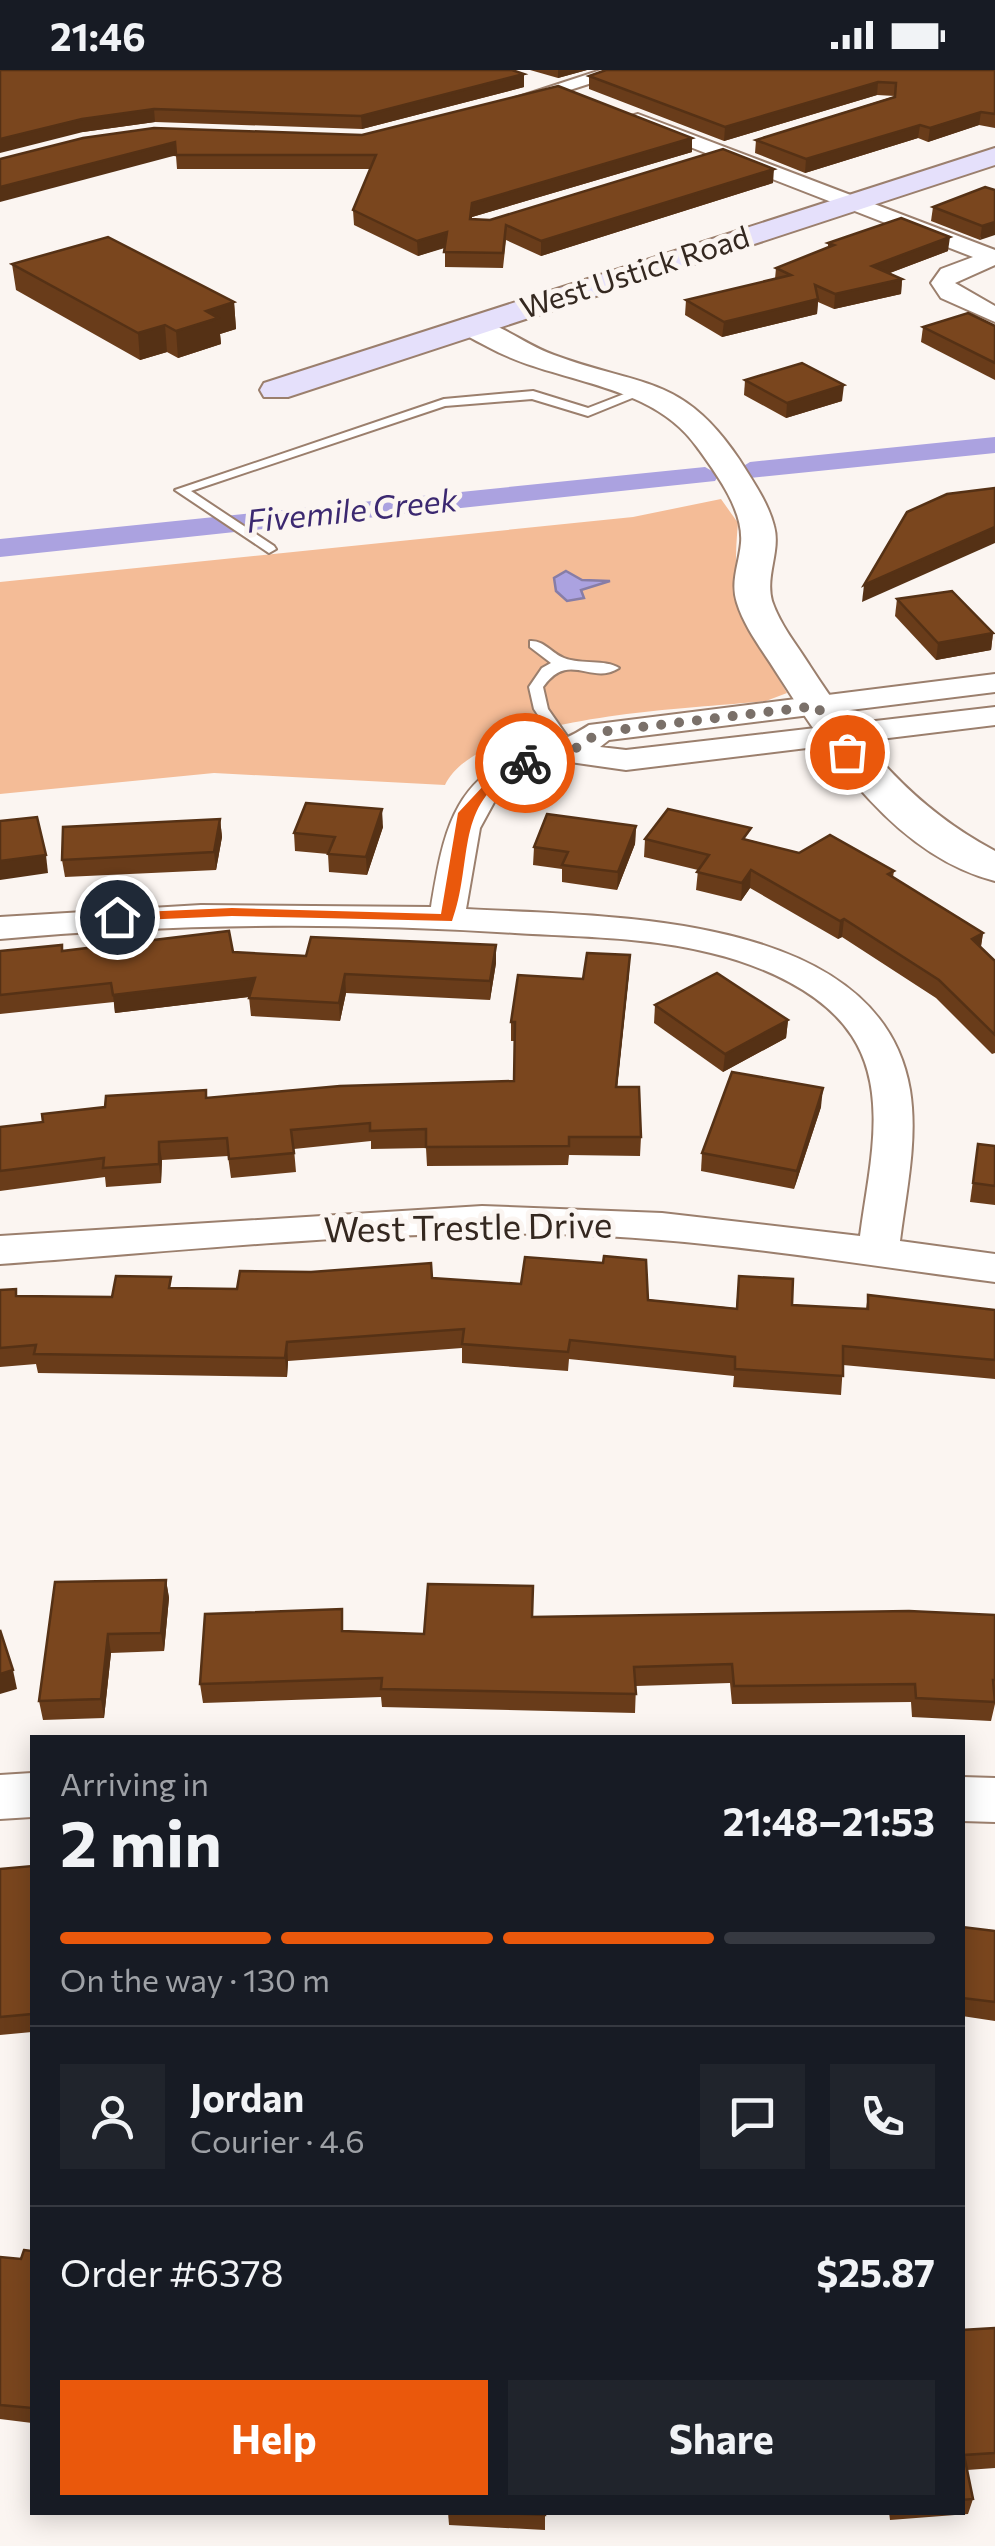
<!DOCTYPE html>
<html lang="en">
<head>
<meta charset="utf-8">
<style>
	body { margin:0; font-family:Commissioner,sans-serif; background:#20242c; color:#f1f3f6; height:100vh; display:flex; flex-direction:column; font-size:38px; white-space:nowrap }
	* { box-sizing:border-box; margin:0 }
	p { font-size:32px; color:#9ea1a6 }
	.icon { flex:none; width:55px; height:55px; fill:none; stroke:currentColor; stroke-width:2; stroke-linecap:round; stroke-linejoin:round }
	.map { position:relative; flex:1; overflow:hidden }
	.sheet { position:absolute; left:30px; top:1665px; width:935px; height:780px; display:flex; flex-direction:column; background:#171b24; border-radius:0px; box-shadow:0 5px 25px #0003 }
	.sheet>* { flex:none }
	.pin { position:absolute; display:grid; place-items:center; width:85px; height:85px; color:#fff; margin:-42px; border:5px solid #fff; border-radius:50%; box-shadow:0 2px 10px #0007 }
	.courier { position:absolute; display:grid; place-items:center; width:100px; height:100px; margin:-50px; border:8px solid #ea580c; border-radius:50%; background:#fff; color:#222; box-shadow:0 2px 12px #0007 }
	.overview em { font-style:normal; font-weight:700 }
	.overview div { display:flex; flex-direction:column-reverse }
	.overview { display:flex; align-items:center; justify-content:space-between; height:170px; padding:0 30px }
	h1 { font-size:65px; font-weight:700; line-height:75px }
	.bar { display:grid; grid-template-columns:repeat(4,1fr); gap:15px 10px; align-content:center; height:120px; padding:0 30px }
	.bar i { height:12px; border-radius:8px; background:#363941 }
	.bar .on { background:#ea580c }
	.bar p { grid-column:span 4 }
	.line { display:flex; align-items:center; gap:25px; padding:0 30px; border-top:2px solid #363941 }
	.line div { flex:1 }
	.round { display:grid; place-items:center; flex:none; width:105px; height:105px; border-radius:0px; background:#20242c }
	.cta { display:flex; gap:20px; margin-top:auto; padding:20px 30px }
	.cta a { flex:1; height:115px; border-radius:0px; background:#ea580c; color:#fff; font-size:40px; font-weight:700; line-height:115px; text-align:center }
	.cta a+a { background:#20242c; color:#f1f3f6 }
	.status { display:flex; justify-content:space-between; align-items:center; height:70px; padding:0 50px; background:#171b24; direction:ltr }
	.status svg { height:28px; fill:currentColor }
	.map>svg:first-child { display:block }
</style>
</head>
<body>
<div class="status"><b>21:46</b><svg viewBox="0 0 49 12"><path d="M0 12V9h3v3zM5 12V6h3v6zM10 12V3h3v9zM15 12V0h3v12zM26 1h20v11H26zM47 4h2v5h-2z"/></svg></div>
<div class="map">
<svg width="995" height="2476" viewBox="0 0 995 2476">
	<rect width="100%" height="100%" fill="#fbf5f1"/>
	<path fill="#f4bc97" d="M721,429L738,453C730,540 745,550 787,623L766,631C692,639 479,644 445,715L214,703L0,724V512L633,447Z"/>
	<polygon fill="#aba2e0" stroke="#877da6" stroke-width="2.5" points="566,501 582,510 610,511 581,520 584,528 567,531 556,521 554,508"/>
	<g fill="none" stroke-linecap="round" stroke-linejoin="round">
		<g fill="#aba2e0" fill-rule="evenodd">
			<polygon points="995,367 995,383 750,408 737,400 750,392"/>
			<polygon points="705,397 719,405 715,411 0,487 0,469"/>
		</g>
		<g stroke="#9b7f6d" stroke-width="4">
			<g id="service">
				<polygon points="637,319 647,322 588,346 532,329 445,336 191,421 274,476 276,479 269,483 175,420 444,329 533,321 588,338"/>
				<path d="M530,571C544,570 551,583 564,588C582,595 605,589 619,598C591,616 569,580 543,617L548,639L578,682L575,685H565L534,639L529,617L542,598L551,593L530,577Z"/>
			</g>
		</g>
		<g stroke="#9b7f6d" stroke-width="4">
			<g id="minor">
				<polygon points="601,0 632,0 514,38 497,34"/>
				<polygon points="638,44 995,180 995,195 955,213 995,236 995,252 941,228 931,213 941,199 973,187 631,54 631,46"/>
				<path d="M995,604V622L609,670L600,677L626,680L995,637V655L626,700L570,692L517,710L498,725L480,758L466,839C602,847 880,840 910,1020C918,1070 906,1122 900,1171L995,1184V1212C848,1193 701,1167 552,1164C368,1160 183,1181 0,1194V1166L482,1136L662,1143L860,1166C868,1102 890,1024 852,966C823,921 761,895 711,883C648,867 580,867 515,863C343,852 172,853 0,869V847L201,835L431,837C442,773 450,712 518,686C545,676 565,671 589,655Z"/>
				<polygon points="32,1703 32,1747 0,1749 0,1705"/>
				<polygon points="962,1707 995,1708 995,1752 962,1751"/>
			</g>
		</g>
		<g stroke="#9b7f6d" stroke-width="4">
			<path id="tertiary" d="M472,247C501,254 526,275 554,285C640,317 682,304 739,389C752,410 768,432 774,456C781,481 765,505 772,531C780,555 797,575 810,596C860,673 913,738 995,781V811C896,786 830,686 778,605C764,582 745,559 737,533C730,512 739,494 741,473C744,440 715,402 697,377C651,311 555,314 488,277C477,271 464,266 457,256L461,250Z"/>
		</g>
		<g stroke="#9b7f6d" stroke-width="4">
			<polygon id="secondary" points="995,78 995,95 288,327 264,327 260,320 264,313"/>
		</g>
		<use href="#service" fill="#fff" fill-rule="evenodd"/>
		<use href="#minor" fill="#fff" fill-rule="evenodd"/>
		<use href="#tertiary" fill="#fff" fill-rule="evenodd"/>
		<use href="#secondary" fill="#e5e0fb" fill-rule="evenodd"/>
	</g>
	<g fill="#693c1a">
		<polygon points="0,0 524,17 362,59 155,52 83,62"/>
		<polygon points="530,0 587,0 558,8"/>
		<polygon points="995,0 995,58 979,55 928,72 918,68 805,103 755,83 756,70 895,26 877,25 724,71 589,19 589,6"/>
		<polygon points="362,65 692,68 692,82 472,147 472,149 490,150 773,113 541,186 506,170 503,198 445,197 445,177 418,186 354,155 353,140 370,99 177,99 176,86 0,89"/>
		<polygon points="995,120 980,170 931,151 933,137"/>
		<polygon points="828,173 948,181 890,203 902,209 901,224 834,239 818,232 817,244 722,267 685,245 686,230 775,209 776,198 828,177"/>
		<polygon points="12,194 234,232 236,259 220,264 221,274 178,288 167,282 140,290 16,220"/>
		<polygon points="995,256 995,310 921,272 923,257"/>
		<polygon points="745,310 842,331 786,348 744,325"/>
		<polygon points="897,529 993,563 991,580 936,590 895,546"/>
		<polygon points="220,749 222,767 216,800 65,807 62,790"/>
		<polygon points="636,756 635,774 617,820 562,812 562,799 533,795 534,777"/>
		<polygon points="383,757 367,805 329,802 328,784 295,781 294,763"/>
		<polygon points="645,769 750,770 799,783 894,801 893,807 983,863 981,877 995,891 995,983 992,984 936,928 842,867 838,869 750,818 741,831 696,820 698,800 644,787"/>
		<polygon points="0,881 233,882 496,893 490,930 346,923 340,951 251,946 249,927 115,943 114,932 0,944"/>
		<polygon points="629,903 617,1017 641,1067 640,1086 569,1085 568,1095 427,1096 426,1078 371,1079 371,1071 294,1079 296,1102 231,1108 228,1086 162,1090 161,1113 106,1117 105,1107 0,1121 0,1057 43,1052 105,1037 207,1028 514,1011 515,971 511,971 511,952 583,909"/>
		<polygon points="655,935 788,950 786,968 723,1002 654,953"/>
		<polygon points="821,1037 794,1119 701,1101 702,1083"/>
		<polygon points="978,1074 995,1076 995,1135 970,1132"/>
		<polygon points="739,1206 792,1235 866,1239 868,1225 995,1240 995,1309 843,1295 841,1325 733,1317 734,1306 569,1289 568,1301 462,1293 462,1278 288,1291 287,1307 38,1303 36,1294 0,1297 0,1220 16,1219 17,1226 112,1227 172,1218 237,1219 432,1208 736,1238"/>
		<polygon points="166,1510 169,1528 164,1581 111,1583 104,1648 43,1650 39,1631"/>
		<polygon points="995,1545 995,1634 991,1651 912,1647 911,1632 732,1634 730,1613 636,1616 635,1643 382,1637 381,1627 203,1633 200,1614 344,1561 424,1564"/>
		<polygon points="32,1796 32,1962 0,1965 0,1799"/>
		<polygon points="962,1857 995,1861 995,1951 962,1946"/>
		<polygon points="32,2181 32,2353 0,2349 0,2187 21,2189"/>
		<polygon points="995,2258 995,2398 967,2400 973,2429 968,2444 890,2450 889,2442 962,2442 962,2260"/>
		<polygon points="448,2442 545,2442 545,2460 449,2455"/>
	</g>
	<g fill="#553115">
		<polygon points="558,0 587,0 558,8"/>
		<polygon points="524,4 524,17 362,59 361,46"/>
		<polygon points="878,12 877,25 724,71 725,57"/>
		<polygon points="154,39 155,52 83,62 0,83 0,69 82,49"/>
		<polygon points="981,42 979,55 928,72 930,58"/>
		<polygon points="920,55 918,68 805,103 806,89"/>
		<polygon points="692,68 692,82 472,147 470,164 472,133"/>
		<polygon points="175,72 177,85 0,132 0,117"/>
		<polygon points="774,99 773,113 541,186 541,171"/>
		<polygon points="995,152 995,165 980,170 982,156"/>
		<polygon points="447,162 448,177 418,186 417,171"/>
		<polygon points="950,167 948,181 871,210 872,196"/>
		<polygon points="902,209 901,224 834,239 835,224"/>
		<polygon points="818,229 817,244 722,267 724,252"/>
		<polygon points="234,232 236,259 220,264 221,274 178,288 176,261 206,241"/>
		<polygon points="165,255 167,282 140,290 138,263"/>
		<polygon points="844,315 842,331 786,348 787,333"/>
		<polygon points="995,457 995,473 862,532 864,515"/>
		<polygon points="993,563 991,580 936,590 938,573"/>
		<polygon points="382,739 383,757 367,805 366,787"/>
		<polygon points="220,749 222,767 216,800 214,782"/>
		<polygon points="636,756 635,774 617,820 618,802"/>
		<polygon points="46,785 48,803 0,810 0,791"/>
		<polygon points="751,800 750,818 741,831 742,813"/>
		<polygon points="844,849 842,867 838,869 840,851"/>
		<polygon points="983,863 980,881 972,869"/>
		<polygon points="496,875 496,893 490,930 490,911"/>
		<polygon points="630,885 629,903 615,1036 616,1017"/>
		<polygon points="345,904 346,923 340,951 339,933"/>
		<polygon points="255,908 256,926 115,943 113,925"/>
		<polygon points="788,950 786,968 723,1002 725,984"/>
		<polygon points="823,1018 821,1037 794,1119 797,1101"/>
		<polygon points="159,1072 162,1090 161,1113 159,1094"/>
		<polygon points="287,1272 288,1291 287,1307 285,1288"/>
		<polygon points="166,1510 169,1528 164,1581 161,1563"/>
		<polygon points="108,1564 111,1583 104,1648 101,1629"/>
		<polygon points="13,1600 17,1619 0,1624 0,1604"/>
	</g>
	<g fill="#7a461e" stroke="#553115" stroke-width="2.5">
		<polygon points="0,0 512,0 524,4 361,46 154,39 82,49 0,69"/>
		<polygon points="606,0 995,0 995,44 981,42 930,58 920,55 806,89 756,70 895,27 896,13 878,12 725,57 589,6"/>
		<polygon points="558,16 692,68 472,133 470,149 490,150 723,79 774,99 541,171 506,155 503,183 444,182 447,162 417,171 353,140 376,85 176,85 175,72 0,117 0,89 83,68 154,58 362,65"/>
		<polygon points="985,117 995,120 995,152 982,156 933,137"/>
		<polygon points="901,148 950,167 872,196 902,209 835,224 815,215 818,229 724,252 686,230 791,205 776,198 834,175 828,173"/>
		<polygon points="108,167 234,232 206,241 218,248 176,261 165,255 138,263 12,194"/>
		<polygon points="968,243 995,256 995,293 923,257"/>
		<polygon points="802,293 844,315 787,333 745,310"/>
		<polygon points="995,418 995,457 864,515 907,442 947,424"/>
		<polygon points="952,521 993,563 938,573 897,529"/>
		<polygon points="306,733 382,739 366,787 328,784 335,767 294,763"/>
		<polygon points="668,739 751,758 743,769 799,783 830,765 894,801 888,804 983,863 972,869 995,891 995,965 939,910 844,849 840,851 751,800 742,813 697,802 709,785 645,769"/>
		<polygon points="547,744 636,756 618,802 562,795 568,782 534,777"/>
		<polygon points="37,747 46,785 0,791 0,751"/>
		<polygon points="220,749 214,782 62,790 63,757"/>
		<polygon points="229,861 233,882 306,886 311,867 496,875 490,911 345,904 339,933 249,928 255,908 113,925 111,913 0,925 0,881 62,875 62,881"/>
		<polygon points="587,883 630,885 616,1017 639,1017 641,1067 569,1067 569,1076 426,1077 426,1059 370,1061 370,1053 291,1060 294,1083 229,1089 227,1068 159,1072 159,1094 103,1098 104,1088 0,1101 0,1057 43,1052 42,1044 105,1037 106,1026 206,1020 206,1028 340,1016 514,1011 515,952 511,952 518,905 583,909"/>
		<polygon points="717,903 788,950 725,984 655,935"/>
		<polygon points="732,1002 823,1018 797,1101 702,1083"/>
		<polygon points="978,1074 995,1076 995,1116 973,1113"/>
		<polygon points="604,1186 646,1190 648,1230 737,1239 739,1206 793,1209 792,1235 868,1239 868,1225 995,1240 995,1290 843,1276 843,1306 735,1299 735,1287 570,1270 568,1282 462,1274 464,1259 287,1272 285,1288 34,1284 36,1275 0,1278 0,1220 16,1219 16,1226 112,1227 116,1206 171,1207 169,1218 237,1219 240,1201 311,1202 431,1193 432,1208 521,1214 525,1187 603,1193"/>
		<polygon points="166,1510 161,1563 108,1564 101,1629 39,1631 55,1512"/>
		<polygon points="428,1514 533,1516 532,1547 909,1541 995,1545 995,1610 993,1610 995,1632 916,1628 915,1614 734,1616 732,1594 634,1597 636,1624 381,1619 382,1608 200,1614 205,1544 342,1539 342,1561 424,1564"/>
		<polygon points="0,1560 13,1600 0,1604"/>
		<polygon points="32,1796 32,1944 0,1947 0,1799"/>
		<polygon points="962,1857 995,1861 995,1932 962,1928"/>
		<polygon points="24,2180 32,2181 32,2338 0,2335 0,2187 21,2189"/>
		<polygon points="995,2258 995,2383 964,2385 973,2429 962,2430 962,2260"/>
		<polygon points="485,2442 545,2442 545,2445"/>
	</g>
	<path fill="#ea580c" d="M525,690L530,696C451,725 475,789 452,851L232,846L117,851L110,847L117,843L232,838L441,844L458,743L500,698Z"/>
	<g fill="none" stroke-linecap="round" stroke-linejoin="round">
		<polyline stroke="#7a7069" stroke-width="10" stroke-dasharray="0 18" points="525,693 570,682 600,662 817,636 847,682"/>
	</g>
	<g text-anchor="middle" stroke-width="10" stroke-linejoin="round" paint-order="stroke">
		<g font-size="30" fill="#342820" stroke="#fbf5f1">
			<text transform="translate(635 203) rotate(-18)" y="10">West Ustick Road</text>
		</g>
		<g font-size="32" font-style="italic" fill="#3b2870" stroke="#fbf5f1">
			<text transform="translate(352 441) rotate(-6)" y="11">Fivemile Creek</text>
		</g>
		<g font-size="35" fill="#342820" stroke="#fbf5f1">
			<text transform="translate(468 1158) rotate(-1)" y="12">West Trestle Drive</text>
		</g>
	</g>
</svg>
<div class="pin" style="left:847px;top:682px;background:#ea580c"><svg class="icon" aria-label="bag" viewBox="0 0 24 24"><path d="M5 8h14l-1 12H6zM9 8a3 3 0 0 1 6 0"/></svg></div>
<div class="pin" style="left:117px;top:847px;background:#1f2937"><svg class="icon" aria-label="home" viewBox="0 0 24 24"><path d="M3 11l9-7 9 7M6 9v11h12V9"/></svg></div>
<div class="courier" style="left:525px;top:693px"><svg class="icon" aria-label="bike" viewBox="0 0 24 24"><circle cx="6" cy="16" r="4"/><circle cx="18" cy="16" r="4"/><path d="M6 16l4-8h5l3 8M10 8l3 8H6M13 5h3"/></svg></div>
<section class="sheet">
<div class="overview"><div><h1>2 min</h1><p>Arriving in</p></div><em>21:48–21:53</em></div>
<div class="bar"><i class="on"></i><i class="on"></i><i class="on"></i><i></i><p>On the way · 130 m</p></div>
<div class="line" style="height:180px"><a class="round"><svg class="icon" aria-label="person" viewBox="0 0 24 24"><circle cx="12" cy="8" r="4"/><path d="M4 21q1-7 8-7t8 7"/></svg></a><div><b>Jordan</b><p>Courier · 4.6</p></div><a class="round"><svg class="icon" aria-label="chat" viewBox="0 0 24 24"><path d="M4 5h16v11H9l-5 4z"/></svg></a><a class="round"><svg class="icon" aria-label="phone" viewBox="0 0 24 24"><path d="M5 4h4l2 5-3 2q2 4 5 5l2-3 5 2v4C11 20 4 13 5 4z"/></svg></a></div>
<div class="line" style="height:130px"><div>Order #6378</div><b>$25.87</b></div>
<div class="cta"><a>Help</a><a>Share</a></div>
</section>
</div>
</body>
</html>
